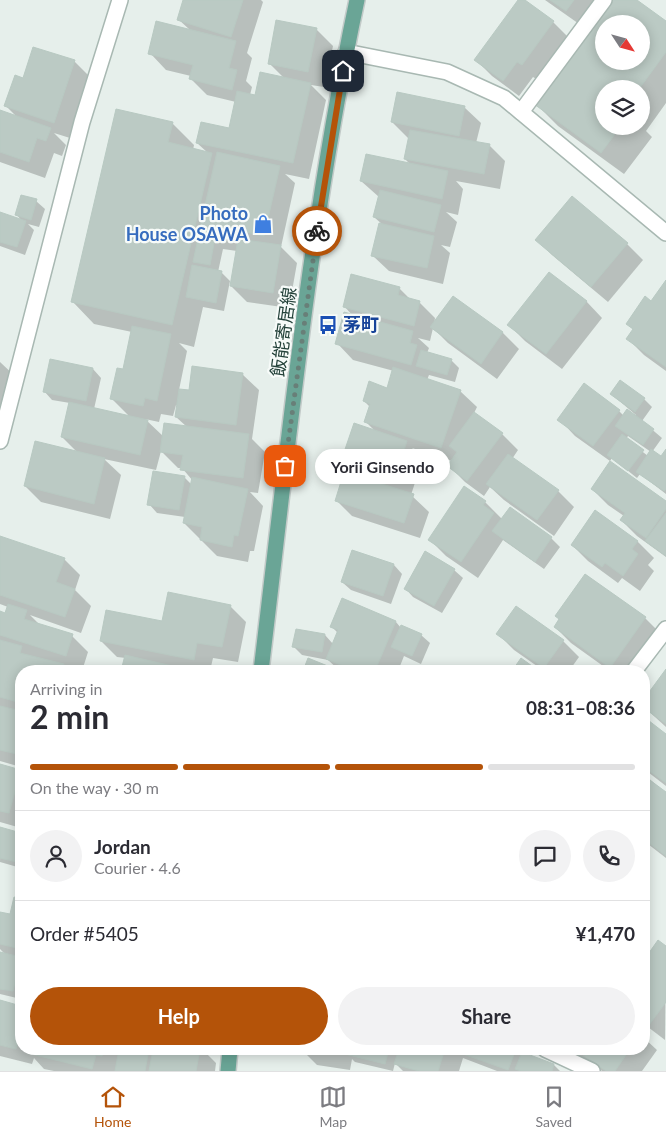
<!DOCTYPE html>
<html lang="en">
<head>
<meta charset="utf-8">
<style>
	body { margin:0; font-family:Lato,"Noto Sans JP",sans-serif; background:#f2f2f3; color:#2b2b33; height:100vh; display:flex; flex-direction:column; font-size:19px; white-space:nowrap }
	* { box-sizing:border-box; margin:0 }
	p { font-size:16px; color:#7c7c81 }
	.icon { flex:none; width:28px; height:28px; fill:none; stroke:currentColor; stroke-width:2; stroke-linecap:round; stroke-linejoin:round }
	.map { position:relative; flex:1; overflow:hidden }
	.side { position:absolute; left:15px; top:665px; width:635px; height:390px; display:flex; flex-direction:column; background:#fff; border-radius:20px; box-shadow:0 2px 12px #0003 }
	.side>* { flex:none }
	.needle { width:32px; rotate:126deg }
	.tools { position:absolute; left:595px; top:15px; display:grid; gap:10px }
	.tools a { display:grid; place-items:center; width:55px; height:55px; border-radius:50%; background:#fff; box-shadow:0 2px 12px #0003; font-size:25px }
	.pin { position:absolute; display:grid; place-items:center; width:42px; height:42px; color:#fff; margin:-21px; border-radius:10px; box-shadow:0 2px 8px #0006 }
	.courier { position:absolute; display:grid; place-items:center; width:50px; height:50px; margin:-25px; border:4px solid #b45309; border-radius:50%; background:#fff; color:#222; box-shadow:0 1px 6px #0007 }
	.bubble { position:absolute; height:35px; border-radius:18px; background:#fff; box-shadow:0 2px 12px #0003; font-size:16px; font-weight:700; line-height:35px; text-align:center }
	.summary em { font-style:normal; font-weight:700 }
	.summary div { display:flex; flex-direction:column-reverse }
	.summary { display:flex; align-items:center; justify-content:space-between; height:85px; padding:0 15px }
	h1 { font-size:32px; font-weight:700; line-height:38px }
	.bar { display:grid; grid-template-columns:repeat(4,1fr); gap:8px 5px; align-content:center; height:60px; padding:0 15px }
	.bar i { height:6px; border-radius:4px; background:#e1e1e2 }
	.bar .selected { background:#b45309 }
	.bar p { grid-column:span 4 }
	.line { display:flex; align-items:center; gap:12px; padding:0 15px; border-top:1px solid #e1e1e2 }
	.line div { flex:1 }
	.round { display:grid; place-items:center; flex:none; width:52px; height:52px; border-radius:26px; background:#f2f2f3 }
	.primary-button { display:flex; gap:10px; margin-top:auto; padding:10px 15px }
	.primary-button a { flex:1; height:58px; border-radius:30px; background:#b45309; color:#fff; font-size:20px; font-weight:700; line-height:58px; text-align:center }
	.primary-button a+a { background:#f2f2f3; color:#2b2b33 }
	.tab-bar { display:flex; justify-content:space-around; align-items:center; height:70px; border-top:1px solid #e1e1e2; background:#fff; font-size:14px; color:#7c7c81 }
	.tab-bar a { display:grid; justify-items:center; gap:2px }
	.tab-bar .selected { color:#b45309 }
	.map>svg:first-child { display:block }
</style>
</head>
<body>
<div class="map">
<svg width="666" height="1071" viewBox="0 0 666 1071">
	<rect width="100%" height="100%" fill="#e6efeb"/>
	<g fill="#0003" fill-rule="evenodd">
		<path d="M185,0H261L263,2L247,53L252,58L246,81L252,87L250,95L256,96L284,78L269,63L316,29L333,46L324,87L311,85L326,100L309,179L285,174L295,183L281,247L297,263L289,308L247,302L231,286L237,251L223,249L218,272H221L230,281L224,311L203,307L194,347L179,343L187,351L179,390L190,391L242,374L259,390L252,439L265,452L258,493L250,492L263,506L254,551H250L248,562L217,556L184,523L185,517L157,513L149,504L184,477L192,485L193,481L182,468H178L161,451L156,470L104,459L121,475L110,519L41,502L25,486L78,453L62,437L70,403L52,400L44,391L93,369L101,378L94,409L130,417L112,399L124,370L132,332L94,324L72,301L172,123L194,145L193,150L208,153L197,143L230,130L236,102L207,95L191,79V76L166,70L150,53L190,30L178,19ZM176,405H178L176,417L187,427L164,437L145,419L159,422L161,414L173,416Z"/>
		<polygon points="520,0 523,0 553,22 569,38 538,80 533,77 519,96 492,76 476,60"/>
		<polygon points="545,0 601,0 582,26"/>
		<path d="M613,0H635L666,23V103L646,131L652,137L624,174L558,126L536,104ZM604,24H641V61H604ZM604,89H641V126H604Z"/>
		<polygon points="74,61 90,77 70,138 54,133 66,145 62,156 54,153 45,178 0,162 0,112 18,118 6,106 24,80"/>
		<polygon points="464,107 481,123 476,143 489,145 505,161 500,189 456,181 463,189 458,215 446,212 457,222 450,247 441,245 450,253 443,284 389,271 372,255 383,225 374,217 379,197 361,181 411,165 405,159 409,139 392,122"/>
		<polygon points="36,201 45,209 39,227 28,224 34,230 25,255 0,246 0,213 22,221 16,214"/>
		<polygon points="536,239 627,244 643,260 608,302 552,255"/>
		<polygon points="666,282 666,371 644,355 628,339 634,330 628,324 652,302"/>
		<polygon points="399,288 411,300 419,302 435,318 434,325 454,298 503,333 519,349 497,379 448,343 433,328 430,341 418,338 429,348 427,353 451,360 459,368 455,382 429,375 427,380 460,391 477,407 474,413 502,434 518,450 512,459 558,491 574,507 554,536 504,500 490,487 484,496 465,482 449,466 452,461 412,448 423,458 411,495 429,512 420,538 352,516 336,500 353,476 341,464 376,432 366,422 370,407 364,401 387,389 394,371 353,360 337,343 353,316 344,306"/>
		<polygon points="586,301 602,318 562,369 525,341 509,325"/>
		<polygon points="0,362 17,378 0,419"/>
		<path d="M611,394L644,399L652,407L642,421L662,438L652,452L661,458L666,451V494L640,474L637,478L612,458L610,461L575,436L559,419L619,411L624,416H635L636,415ZM628,436L651,452L648,456L626,439Z"/>
		<polygon points="592,489 666,502 666,557 637,536 621,520 624,516 608,505"/>
		<polygon points="485,502 502,519 510,508 551,538 560,547 544,569 503,540 478,578 446,556 430,540"/>
		<polygon points="595,512 638,542 654,558 648,565 654,571 640,591 622,578 618,583 588,561 572,545"/>
		<polygon points="0,537 64,559 80,575 75,590 91,606 81,633 30,615 40,625 72,636 88,652 82,671 63,665 69,671 21,671 21,767 0,761 0,613 6,615 8,607 0,604"/>
		<polygon points="353,551 394,565 402,574 391,604 351,590 342,582"/>
		<polygon points="454,570 463,578 442,613 413,597 405,588"/>
		<polygon points="586,575 645,618 661,634 635,671 610,671 571,643 555,627"/>
		<polygon points="343,600 396,622 401,628 421,635 430,643 421,664 404,656 398,671 340,671 328,660 302,655 294,647 325,635 333,644 338,633 331,626"/>
		<polygon points="230,606 246,622 238,662 213,658 210,671 122,671 126,658 117,657 101,641 163,622"/>
		<polygon points="498,634 563,641 579,657 569,671 544,671 514,650"/>
		<polygon points="666,671 666,727 644,707 644,701"/>
		<polygon points="644,719 666,735 666,786 644,769"/>
		<polygon points="0,765 21,771 21,828 0,822"/>
		<polygon points="644,774 666,794 666,858 644,841"/>
		<polygon points="1,829 21,834 21,868 0,862"/>
		<polygon points="15,899 21,900 21,999 0,994 0,953 5,954 0,949 0,914 11,916"/>
		<polygon points="644,942 649,947 644,954"/>
		<polygon points="658,942 666,948 665,1040 644,1024 644,962"/>
		<polygon points="0,1001 21,1007 21,1049 202,1049 216,1063 215,1071 54,1071 44,1069 34,1058 32,1064 0,1056"/>
		<polygon points="644,1038 657,1050 642,1071 602,1071 596,1066 552,1049 644,1049"/>
		<polygon points="301,1049 394,1049 399,1053 400,1049 515,1049 522,1055 554,1065 560,1071 497,1071 463,1058 459,1071 403,1071 395,1063 393,1071 355,1062 352,1059 350,1070 317,1065"/>
	</g>
	<g fill="#bbcac4" stroke="#b8c9c2" fill-rule="evenodd">
		<polygon points="183,0 243,0 231,37 177,20"/>
		<polygon points="518,0 525,0 554,21 522,65 517,62 503,81 474,60"/>
		<polygon points="550,0 574,0 566,11"/>
		<path d="M611,0H637L666,21V52L639,89H604V126H621L601,153L534,104ZM604,24H641V61H604Z"/>
		<polygon points="276,20 317,28 308,72 268,64"/>
		<polygon points="156,21 236,41 229,68 237,70 232,90 189,79 193,65 148,54"/>
		<polygon points="33,47 75,60 54,123 4,106 15,75 23,78"/>
		<polygon points="260,72 311,83 293,163 196,143 201,122 229,128 237,91 255,95"/>
		<polygon points="397,92 465,106 459,136 391,122"/>
		<polygon points="116,109 173,122 168,142 212,153 172,325 71,302"/>
		<polygon points="0,110 51,128 46,141 37,138 29,162 0,152"/>
		<polygon points="410,130 490,144 484,174 404,159"/>
		<polygon points="217,152 280,166 264,236 233,229 230,238 199,232"/>
		<polygon points="366,154 448,171 442,199 360,181"/>
		<polygon points="380,190 441,205 434,232 373,217"/>
		<polygon points="21,195 37,199 31,220 15,215"/>
		<polygon points="572,196 628,243 591,287 535,240"/>
		<polygon points="0,212 26,221 17,247 0,242"/>
		<polygon points="379,223 434,236 427,268 371,256"/>
		<polygon points="199,234 215,238 210,265 193,262"/>
		<polygon points="238,239 281,245 273,293 230,286"/>
		<polygon points="192,265 222,271 216,303 186,297"/>
		<polygon points="549,272 587,301 546,354 507,325"/>
		<polygon points="351,274 400,287 398,295 420,301 414,326 343,307"/>
		<polygon points="666,280 666,367 626,339 633,329 626,324 645,296 651,301"/>
		<polygon points="453,296 503,332 481,364 430,327"/>
		<polygon points="344,312 413,331 410,343 417,345 411,365 335,344"/>
		<polygon points="132,326 171,334 157,401 145,398 143,406 110,399 117,368 123,369"/>
		<polygon points="421,350 452,359 447,375 416,366"/>
		<polygon points="50,359 93,368 86,401 43,392"/>
		<polygon points="192,366 243,373 236,425 175,417 179,389 189,390"/>
		<polygon points="393,367 461,390 441,448 364,422 370,404 363,401 369,381 387,388"/>
		<polygon points="620,380 645,398 635,412 610,394"/>
		<polygon points="584,383 620,410 593,446 557,420"/>
		<polygon points="69,402 148,420 140,455 61,437"/>
		<polygon points="627,409 654,429 643,445 615,426"/>
		<polygon points="474,412 503,433 467,481 447,466 457,452 449,446"/>
		<polygon points="164,423 249,434 243,478 180,470 183,455 160,452"/>
		<polygon points="354,423 407,441 394,482 340,464"/>
		<polygon points="622,434 644,450 628,471 607,455"/>
		<polygon points="35,441 105,458 94,504 24,486"/>
		<polygon points="651,449 661,456 666,449 666,489 664,491 636,472"/>
		<polygon points="508,454 559,490 537,520 486,484"/>
		<polygon points="610,461 666,501 666,509 646,538 620,520 625,513 591,489"/>
		<polygon points="153,471 185,476 179,510 147,505"/>
		<polygon points="344,472 414,494 404,523 335,501"/>
		<polygon points="192,477 248,489 238,536 234,535 232,547 200,540 202,527 183,523"/>
		<polygon points="464,486 486,501 483,505 494,513 461,562 428,540"/>
		<polygon points="510,507 552,537 535,562 492,531"/>
		<polygon points="595,510 638,541 632,549 638,554 623,576 605,563 602,567 571,545"/>
		<polygon points="666,513 666,556 645,541"/>
		<polygon points="0,536 65,558 56,582 75,589 65,617 0,595"/>
		<polygon points="352,550 394,564 383,596 341,582"/>
		<polygon points="425,551 455,569 434,606 404,589"/>
		<polygon points="585,574 646,617 610,668 554,627 559,619 555,616"/>
		<polygon points="168,592 231,605 222,647 197,643 194,660 100,641 106,610 162,621"/>
		<polygon points="342,598 396,621 375,671 355,671 326,659 338,630 330,627"/>
		<polygon points="8,604 27,610 24,619 73,634 66,656 0,635 0,611 5,613"/>
		<polygon points="516,606 564,640 544,668 496,634"/>
		<polygon points="401,625 422,634 412,656 391,647"/>
		<polygon points="296,629 325,634 322,652 292,647"/>
		<polygon points="0,640 22,646 20,653 64,664 62,671 21,671 21,703 0,697"/>
		<polygon points="125,655 194,671 121,671"/>
		<polygon points="308,658 340,671 303,671"/>
		<polygon points="521,658 539,671 512,671"/>
		<polygon points="666,669 666,724 644,708 644,699"/>
		<polygon points="0,706 21,711 21,755 0,750"/>
		<polygon points="644,717 666,734 666,783 644,767"/>
		<polygon points="0,764 21,770 9,813 0,811"/>
		<polygon points="647,778 666,792 666,856 644,839 644,810 648,804 644,800 644,782"/>
		<polygon points="0,827 21,833 21,863 0,858"/>
		<polygon points="14,897 21,899 21,949 0,944 0,912 10,914"/>
		<polygon points="658,940 666,946 666,1002 649,1025 644,1022 644,960"/>
		<polygon points="0,952 21,957 13,991 0,989"/>
		<polygon points="0,1000 21,1006 21,1030 16,1049 0,1045"/>
		<polygon points="28,1049 104,1049 102,1056 96,1055 92,1069 27,1053"/>
		<polygon points="119,1049 149,1049 145,1071 115,1071"/>
		<polygon points="153,1049 200,1049 196,1071 149,1071"/>
		<polygon points="299,1049 335,1049 334,1054"/>
		<polygon points="346,1049 389,1049 385,1064 345,1054"/>
		<polygon points="399,1049 445,1049 438,1071 419,1071 394,1064"/>
		<polygon points="449,1049 516,1049 508,1070"/>
		<polygon points="558,1049 581,1049 576,1058"/>
		<polygon points="587,1049 630,1049 615,1071 606,1071 583,1055"/>
		<polygon points="522,1052 554,1064 552,1071 521,1071 515,1069"/>
	</g>
	<g fill="none" stroke-linecap="round" stroke-linejoin="round">
		<g stroke="#a8b8b2" stroke-width="18">
			<g id="minor">
				<polyline points="346,52 447,72 504,98 666,233"/>
				<polyline points="521,112 604,0"/>
				<polyline points="0,441 82,122 120,0"/>
				<polyline points="634,671 666,629"/>
				<polyline points="545,1049 592,1071"/>
			</g>
		</g>
		<g stroke="#c2cac8" stroke-width="18">
			<g id="major">
				<path d="M261,671C288,447 310,221 357,0"/>
				<polyline points="228,1071 230,1049"/>
			</g>
		</g>
		<use href="#minor" stroke="#fff" stroke-width="15"/>
		<use href="#major" stroke="#6aa596" stroke-width="15"/>
	</g>
	<g fill="none" stroke-linecap="round" stroke-linejoin="round">
		<polyline stroke="#687f78" stroke-width="5" stroke-dasharray="0 9" points="285,466 317,231"/>
		<polyline stroke="#b45309" stroke-width="6" points="317,231 343,71"/>
	</g>
	<defs>
		<g id="shop-bare" transform="scale(1.5)"><path d="M-5-2.5h2.3a2.7 3.5 0 0 1 5.4 0H5L5.5 6h-11ZM-1.5-2.5h3a1.5 2.3 0 0 0-3 0Z" fill="#3f7fe0" stroke="#f7fbf9" stroke-width="2.5" paint-order="stroke"/></g>
		<g id="bus-bare" transform="scale(1.5)"><path d="M-5-6H5V4H4V6H2V4H-2V6H-4V4H-5ZM-3.5-4V0h7V-4ZM-3.5 1.2v1.5H-2V1.2ZM2 1.2v1.5H3.5V1.2Z" fill="#1a4fb4" stroke="#f7fbf9" stroke-width="2.5" paint-order="stroke"/></g>
	</defs>
	<g fill-rule="evenodd">
		<use href="#shop-bare" x="263" y="224"/>
		<use href="#bus-bare" x="328" y="325"/>
	</g>
	<g text-anchor="middle" stroke-width="4.5" stroke-linejoin="round" paint-order="stroke">
		<g font-size="18" font-weight="bold" fill="#366cbe" stroke="#f7fbf9" text-anchor="end">
			<text x="248" y="220">Photo<tspan x="248" dy="21">House OSAWA</tspan></text>
		</g>
		<g font-size="18" font-weight="bold" fill="#164399" stroke="#f7fbf9" text-anchor="start">
			<text x="343" y="331">茅町</text>
		</g>
		<g font-size="18" fill="#24423a" stroke="#f7fbf9">
			<text transform="translate(284 332) rotate(-82)" y="6">飯能寄居線</text>
		</g>
	</g>
</svg>
<div class="tools">
<a><svg class="needle" viewBox="-14 -14 28 28"><path d="M0-13l5 13h-10z" fill="#e53935"/><path d="M0 13l5-13h-10z" fill="#7c7c81"/></svg></a>
<a><svg class="icon" aria-label="layers" viewBox="0 0 24 24"><path d="M12 4l9 5-9 5-9-5zM3 14l9 5 9-5"/></svg></a>
</div>
<div class="pin" style="left:285px;top:466px;background:#ea580c"><svg class="icon" aria-label="bag" viewBox="0 0 24 24"><path d="M5 8h14l-1 12H6zM9 8a3 3 0 0 1 6 0"/></svg></div>
<div class="pin" style="left:343px;top:71px;background:#1f2937"><svg class="icon" aria-label="home" viewBox="0 0 24 24"><path d="M3 11l9-7 9 7M6 9v11h12V9"/></svg></div>
<div class="courier" style="left:317px;top:231px"><svg class="icon" aria-label="bike" viewBox="0 0 24 24"><circle cx="6" cy="16" r="4"/><circle cx="18" cy="16" r="4"/><path d="M6 16l4-8h5l3 8M10 8l3 8H6M13 5h3"/></svg></div>
<div class="bubble" style="left:315px;top:449px;width:135px">Yorii Ginsendo</div>
<section class="side">
<div class="summary"><div><h1>2 min</h1><p>Arriving in</p></div><em>08:31–08:36</em></div>
<div class="bar"><i class="selected"></i><i class="selected"></i><i class="selected"></i><i></i><p>On the way · 30 m</p></div>
<div class="line" style="height:90px"><a class="round"><svg class="icon" aria-label="person" viewBox="0 0 24 24"><circle cx="12" cy="8" r="4"/><path d="M4 21q1-7 8-7t8 7"/></svg></a><div><b>Jordan</b><p>Courier · 4.6</p></div><a class="round"><svg class="icon" aria-label="chat" viewBox="0 0 24 24"><path d="M4 5h16v11H9l-5 4z"/></svg></a><a class="round"><svg class="icon" aria-label="phone" viewBox="0 0 24 24"><path d="M5 4h4l2 5-3 2q2 4 5 5l2-3 5 2v4C11 20 4 13 5 4z"/></svg></a></div>
<div class="line" style="height:65px"><div>Order #5405</div><b>¥1,470</b></div>
<div class="primary-button"><a>Help</a><a>Share</a></div>
</section>
</div>
<nav class="tab-bar">
<a class="selected"><svg class="icon" aria-label="home" viewBox="0 0 24 24"><path d="M3 11l9-7 9 7M6 9v11h12V9"/></svg>Home</a>
<a><svg class="icon" aria-label="map" viewBox="0 0 24 24"><path d="M3 6l6-2 6 2 6-2v14l-6 2-6-2-6 2zM9 4v14M15 6v14"/></svg>Map</a>
<a><svg class="icon" aria-label="saved" viewBox="0 0 24 24"><path d="M7 4h10v16l-5-4-5 4z"/></svg>Saved</a>
</nav>
</body>
</html>
